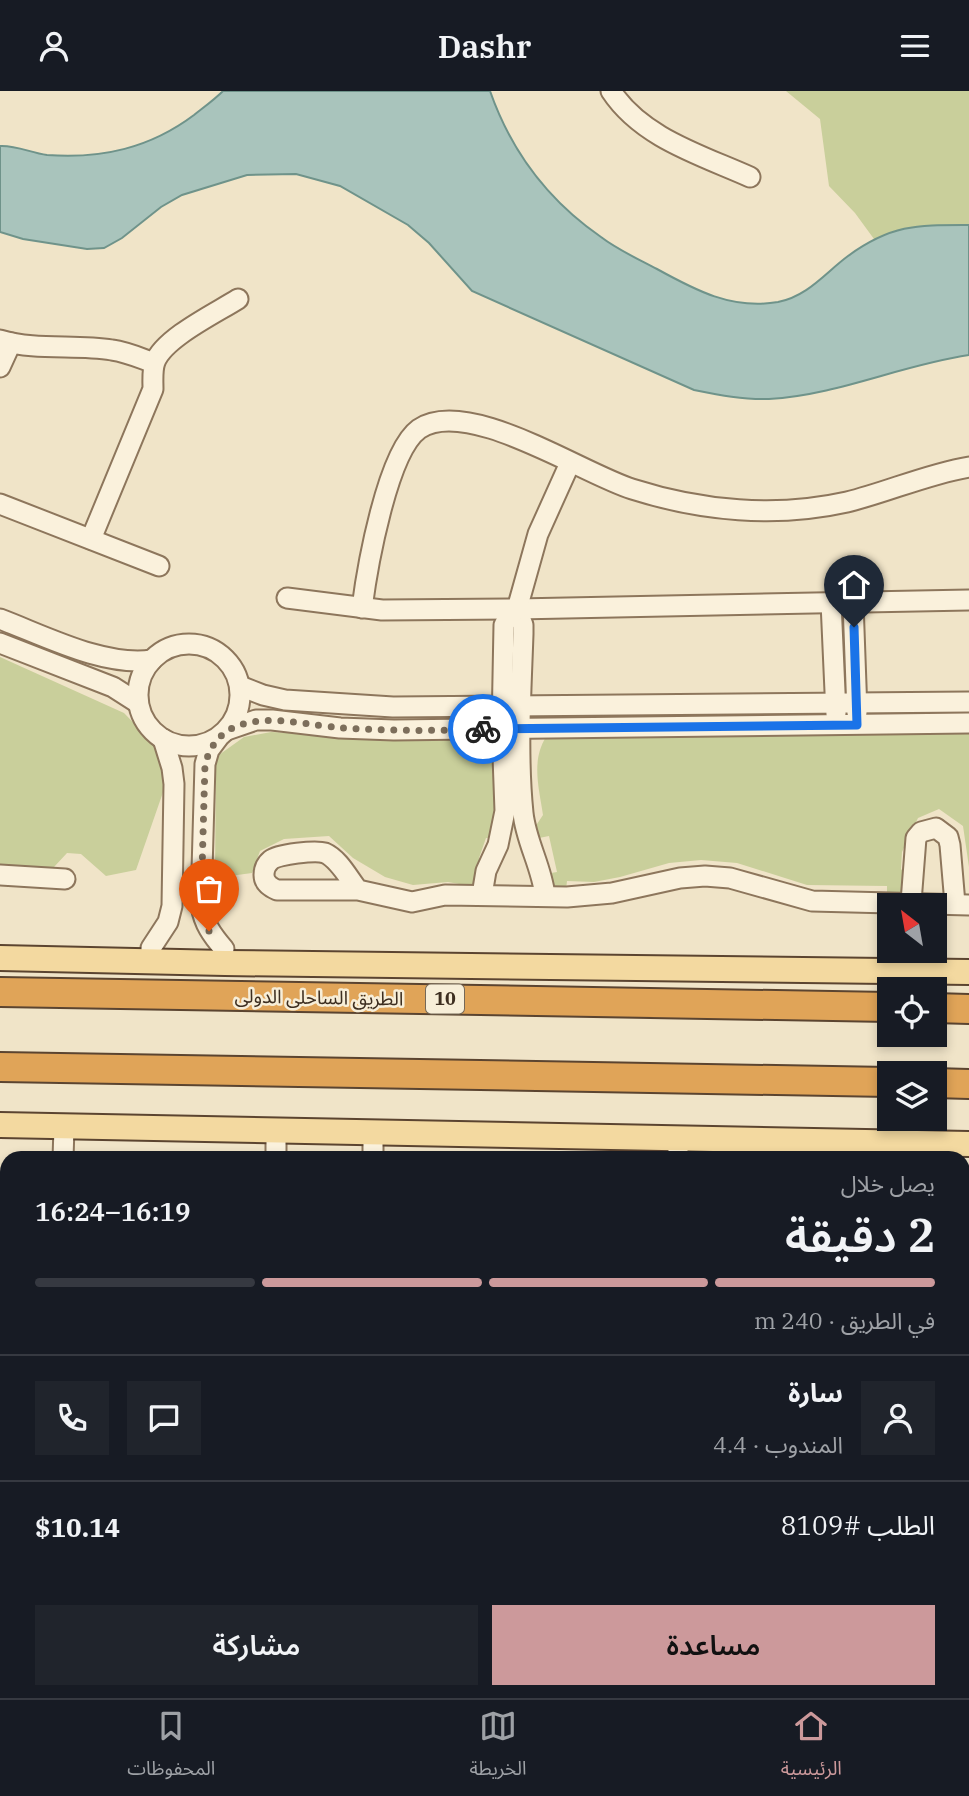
<!DOCTYPE html>
<html lang="ar">
<head>
<meta charset="utf-8">
<style>
	body { margin:0; font-family:"IBM Plex Serif","Noto Sans Arabic",serif; background:#20242c; color:#f1f3f6; direction:rtl; height:100vh; display:flex; flex-direction:column; font-size:26px; white-space:nowrap }
	* { box-sizing:border-box; margin:0 }
	p { font-size:23px; color:#9ea1a6 }
	.icon { flex:none; width:38px; height:38px; fill:none; stroke:currentColor; stroke-width:2; stroke-linecap:round; stroke-linejoin:round }
	.map { position:relative; flex:1; overflow:hidden; direction:ltr }
	.side { position:absolute; left:0px; top:1060px; width:970px; height:548px; display:flex; flex-direction:column; background:#171b24; border-radius:21px 21px 0 0; box-shadow:0 4px 10px #0003; direction:rtl }
	.side>* { flex:none }
	.needle { width:46px; rotate:329deg }
	.tools { position:absolute; left:877px; top:802px; display:grid; gap:14px }
	.tools a { display:grid; place-items:center; width:70px; height:70px; border-radius:0px; background:#171b24; box-shadow:0 4px 10px #0003; font-size:35px }
	.pin { position:absolute; display:grid; place-items:center; width:60px; height:60px; color:#fff; margin:-72px -30px; border-radius:50% 50% 50% 0; rotate:-45deg; box-shadow:0 0 7px #0007 }
	.pin .icon { rotate:45deg }
	.courier { position:absolute; display:grid; place-items:center; width:70px; height:70px; margin:-35px; border:5px solid #1a73e8; border-radius:50%; background:#fff; color:#222; box-shadow:0 2px 9px #0007 }
	.overview em { font-style:normal; font-weight:600 }
	.overview div { display:flex; flex-direction:column-reverse }
	.overview { display:flex; align-items:center; justify-content:space-between; height:119px; padding:0 35px }
	h1 { font-size:46px; font-weight:600; line-height:52px }
	.bar { display:grid; grid-template-columns:repeat(4,1fr); gap:10px 7px; align-content:center; height:84px; padding:0 35px }
	.bar i { height:9px; border-radius:5px; background:#363941 }
	.bar .active { background:#cc999b }
	.bar p { grid-column:span 4 }
	.line { display:flex; align-items:center; gap:18px; padding:0 35px; border-top:2px solid #363941 }
	.line div { flex:1 }
	.round { display:grid; place-items:center; flex:none; width:74px; height:74px; border-radius:0px; background:#20242c }
	.cta { display:flex; gap:14px; margin-top:auto; padding:14px 35px }
	.cta a { flex:1; height:80px; border-radius:0px; background:#cc999b; color:#111; font-size:28px; font-weight:600; line-height:80px; text-align:center }
	.cta a+a { background:#20242c; color:#f1f3f6 }
	header { display:flex; justify-content:space-between; align-items:center; height:91px; padding:0 35px; background:#171b24; font-size:32px; font-weight:600 }
	.dock { display:flex; justify-content:space-around; align-items:center; height:98px; border-top:2px solid #363941; background:#171b24; font-size:19px; color:#9ea1a6 }
	.dock a { display:grid; justify-items:center; gap:4px }
	.dock .active { color:#cc999b }
	.map>svg:first-child { display:block }
</style>
</head>
<body>
<header><svg class="icon" aria-label="menu" viewBox="0 0 24 24"><path d="M4 6h16M4 12h16M4 18h16"/></svg>Dashr<svg class="icon" aria-label="person" viewBox="0 0 24 24"><circle cx="12" cy="8" r="4"/><path d="M4 21q1-7 8-7t8 7"/></svg></header>
<div class="map">
<svg width="969" height="1607" viewBox="0 0 969 1607">
	<rect width="100%" height="100%" fill="#f0e4c8"/>
	<g fill="#c9cf9b">
		<polygon points="786,0 969,0 969,264 924,271 874,148 855,122 829,95 820,28"/>
		<polygon points="0,566 124,622 160,659 169,684 136,779 106,785 81,763 67,762 54,776 53,787 26,785 19,775 0,775"/>
		<path d="M969,640V776L963,735L939,718L918,727L902,761L901,778L908,786L907,800L899,805L887,804V795L807,794L737,772L701,769L669,772L620,786L594,791L567,790L566,799L554,797L551,782L557,781L549,745L539,747L535,736L543,724C539,697 531,670 546,646Z"/>
		<polygon points="271,641 330,644 484,645 497,649 498,748 486,747 479,767 481,778 476,796 448,791 413,794 385,786 353,767 329,745 284,748 260,760 252,782 215,787 216,666 244,646"/>
	</g>
	<path fill="#a9c4bc" stroke="#6f938a" stroke-width="2" d="M223,0H490C511,60 549,110 601,146C618,159 638,168 657,178C695,199 732,219 778,211C808,205 825,182 848,165C892,133 918,134 969,134V264C901,274 838,304 769,308C744,309 719,304 694,299L472,200L429,152L408,134L340,95L296,83L247,84L182,104L161,116L122,147L104,157L87,158L23,148L0,141V55C16,54 31,62 47,64C102,68 150,57 194,24C204,16 214,9 223,0Z"/>
	<g fill="none" stroke-linecap="round" stroke-linejoin="round">
		<g stroke="#8d765c" stroke-width="23">
			<g id="minor">
				<path d="M611,0C642,47 701,64 750,86"/>
				<path d="M0,249C36,260 75,253 112,259C127,261 140,267 154,272"/>
				<polyline points="0,276 11,252"/>
				<polyline points="0,413 159,475"/>
				<path d="M91,448L153,298C153,290 152,279 155,271C164,247 216,222 238,208"/>
				<polyline points="287,507 382,519 517,518 969,509"/>
				<polyline points="831,511 836,623"/>
				<polyline points="853,511 857,622"/>
				<path d="M362,517C367,478 387,361 419,338C467,305 583,383 632,398C701,420 776,427 847,411C888,401 927,383 969,376"/>
				<path d="M517,518L523,534V543C521,602 517,663 523,722C526,751 542,776 545,805"/>
				<path d="M0,528C45,545 104,576 152,569"/>
				<polyline points="0,552 113,596 138,612"/>
				<circle cx="189" cy="604" r="51"/>
				<polyline points="240,595 263,604 285,609 393,616 969,611"/>
				<polyline points="227,639 256,629 272,629 340,637 394,639 969,632"/>
				<path d="M218,647L209,659L205,673L201,815C204,833 212,844 224,858"/>
				<polyline points="0,784 65,788"/>
				<path d="M358,799C349,788 339,768 325,762C316,759 278,763 271,769C266,773 264,778 264,784C264,792 270,796 277,799H358L412,811L445,804L567,806L612,802L680,787L705,785L730,787L812,810L969,814"/>
				<polyline points="482,804 486,780 498,754 505,720 502,638 504,534 509,525 517,518 538,443 570,372"/>
				<polyline points="911,811 916,747 921,741 936,737 948,746 950,754 955,813"/>
				<polyline points="151,857 168,831 172,815 174,693 172,677 163,648"/>
				<polyline points="63,1068 64,1036"/>
				<polyline points="276,1068 276,1040"/>
				<polyline points="373,1068 373,1041"/>
				<polyline points="678,1068 678,1046"/>
				<polyline points="962,1164 969,1164"/>
				<polyline points="0,1179 7,1178"/>
				<polyline points="0,1234 7,1233"/>
				<polyline points="962,1390 969,1389"/>
				<polyline points="0,1406 7,1418"/>
				<polyline points="962,1561 969,1566"/>
				<polyline points="93,1601 95,1607"/>
				<polyline points="309,1601 311,1607"/>
				<polyline points="413,1601 415,1607"/>
				<polyline points="503,1601 504,1607"/>
				<polyline points="749,1601 761,1607"/>
				<polyline points="4,1607 9,1601"/>
				<polyline points="194,1607 212,1601"/>
				<polyline points="591,1607 607,1601"/>
			</g>
		</g>
		<g stroke="#5b4430" stroke-width="28">
			<g id="major">
				<polyline points="0,867 225,872 969,881"/>
				<polyline points="0,1034 969,1053"/>
			</g>
		</g>
		<g stroke="#5b4430" stroke-width="32">
			<g id="highway">
				<polyline points="0,901 889,916"/>
				<polyline points="934,917 969,918"/>
				<polyline points="0,976 889,991"/>
				<polyline points="934,992 969,993"/>
			</g>
		</g>
		<use href="#minor" stroke="#faf1dc" stroke-width="19"/>
		<use href="#major" stroke="#f3d9a0" stroke-width="24"/>
		<use href="#highway" stroke="#e0a458" stroke-width="28"/>
	</g>
	<g fill="none" stroke-linecap="round" stroke-linejoin="round">
		<path stroke="#7c6e5b" stroke-width="7" stroke-dasharray="0 12.6" d="M209,840L203,828L201,815L205,673C211,653 222,639 243,633C273,624 313,635 344,637C390,640 436,640 483,638"/>
		<polyline stroke="#1a73e8" stroke-width="9" points="483,638 857,634 854,536"/>
	</g>
	<g text-anchor="middle" stroke-width="5" stroke-linejoin="round" paint-order="stroke">
		<rect fill="#f7eed8" stroke="#756857" stroke-width="2" x="426" y="893.5" width="38" height="29" rx="5"/>
		<g font-size="18" font-weight="bold" fill="#3d2e20">
			<text x="445" y="914">10</text>
		</g>
		<g font-size="19" fill="#3d2e20" stroke="#f7eed8">
			<text transform="translate(319 906) rotate(1)" y="7">الطريق الساحلى الدولى</text>
		</g>
	</g>
</svg>
<div class="tools">
<a><svg class="needle" viewBox="-14 -14 28 28"><path d="M0-13l5 13h-10z" fill="#e53935"/><path d="M0 13l5-13h-10z" fill="#9ea1a6"/></svg></a>
<a><svg class="icon" aria-label="locate" viewBox="0 0 24 24"><circle cx="12" cy="12" r="6"/><path d="M12 2v4M12 18v4M2 12h4M18 12h4"/></svg></a>
<a><svg class="icon" aria-label="layers" viewBox="0 0 24 24"><path d="M12 4l9 5-9 5-9-5zM3 14l9 5 9-5"/></svg></a>
</div>
<div class="pin" style="left:209px;top:840px;background:#ea580c"><svg class="icon" aria-label="bag" viewBox="0 0 24 24"><path d="M5 8h14l-1 12H6zM9 8a3 3 0 0 1 6 0"/></svg></div>
<div class="pin" style="left:854px;top:536px;background:#1f2937"><svg class="icon" aria-label="home" viewBox="0 0 24 24"><path d="M3 11l9-7 9 7M6 9v11h12V9"/></svg></div>
<div class="courier" style="left:483px;top:638px"><svg class="icon" aria-label="bike" viewBox="0 0 24 24"><circle cx="6" cy="16" r="4"/><circle cx="18" cy="16" r="4"/><path d="M6 16l4-8h5l3 8M10 8l3 8H6M13 5h3"/></svg></div>
<section class="side">
<div class="overview"><div><h1>2 دقيقة</h1><p>يصل خلال</p></div><em>16:19–16:24</em></div>
<div class="bar"><i class="active"></i><i class="active"></i><i class="active"></i><i></i><p>في الطريق · 240 m</p></div>
<div class="line" style="height:126px"><a class="round"><svg class="icon" aria-label="person" viewBox="0 0 24 24"><circle cx="12" cy="8" r="4"/><path d="M4 21q1-7 8-7t8 7"/></svg></a><div><b>سارة</b><p>المندوب · 4.4</p></div><a class="round"><svg class="icon" aria-label="chat" viewBox="0 0 24 24"><path d="M4 5h16v11H9l-5 4z"/></svg></a><a class="round"><svg class="icon" aria-label="phone" viewBox="0 0 24 24"><path d="M5 4h4l2 5-3 2q2 4 5 5l2-3 5 2v4C11 20 4 13 5 4z"/></svg></a></div>
<div class="line" style="height:91px"><div>الطلب #8109</div><b>$10.14</b></div>
<div class="cta"><a>مساعدة</a><a>مشاركة</a></div>
</section>
</div>
<nav class="dock">
<a class="active"><svg class="icon" aria-label="home" viewBox="0 0 24 24"><path d="M3 11l9-7 9 7M6 9v11h12V9"/></svg>الرئيسية</a>
<a><svg class="icon" aria-label="map" viewBox="0 0 24 24"><path d="M3 6l6-2 6 2 6-2v14l-6 2-6-2-6 2zM9 4v14M15 6v14"/></svg>الخريطة</a>
<a><svg class="icon" aria-label="saved" viewBox="0 0 24 24"><path d="M7 4h10v16l-5-4-5 4z"/></svg>المحفوظات</a>
</nav>
</body>
</html>
